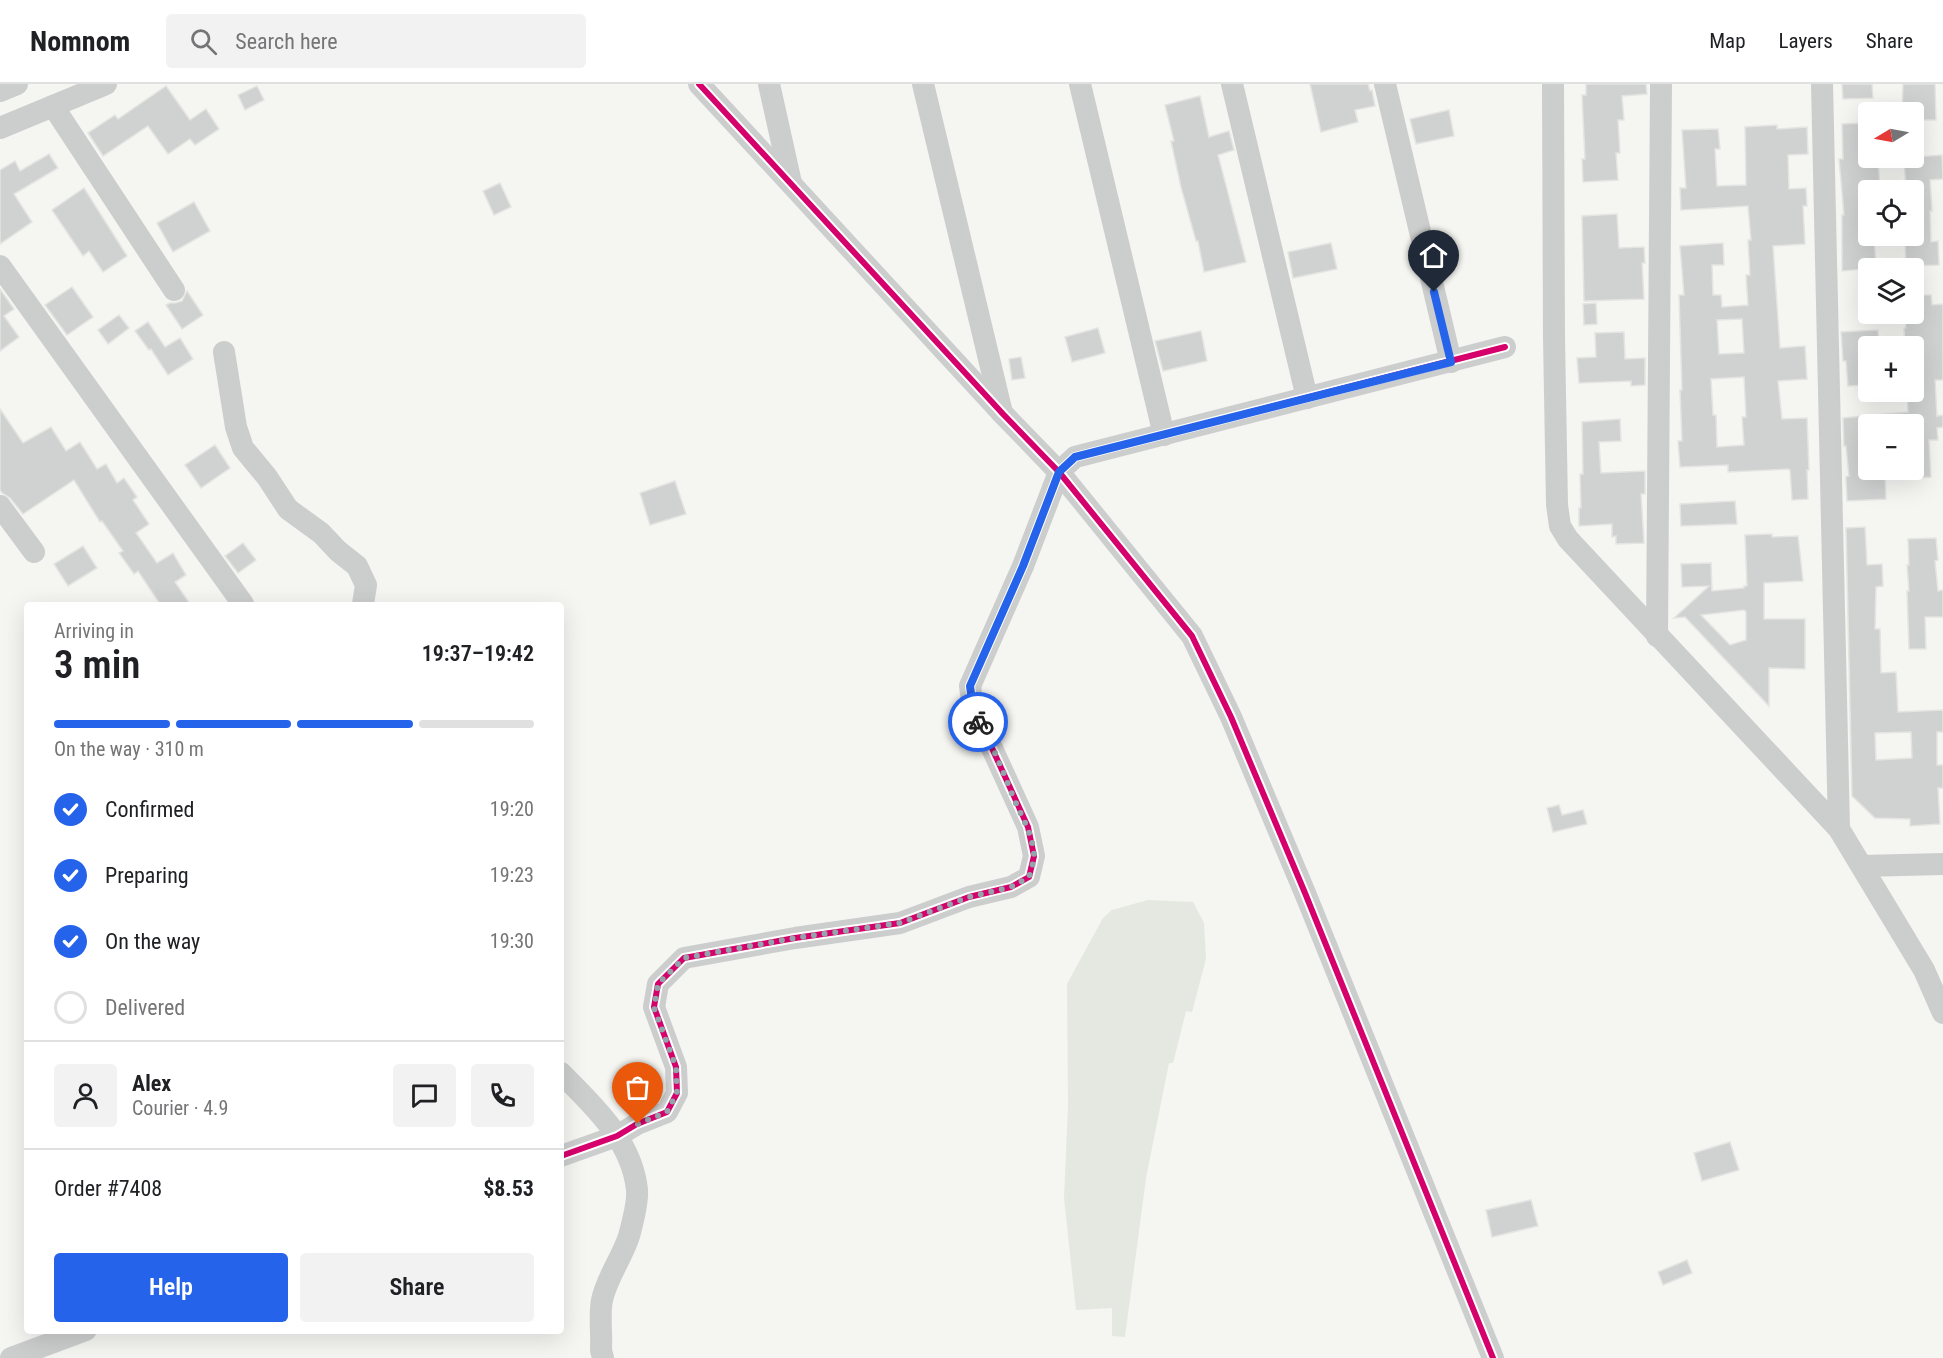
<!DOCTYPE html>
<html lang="en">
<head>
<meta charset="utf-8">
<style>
	body { margin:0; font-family:"Roboto Condensed",sans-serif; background:#f2f2f2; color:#202124; height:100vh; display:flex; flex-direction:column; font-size:22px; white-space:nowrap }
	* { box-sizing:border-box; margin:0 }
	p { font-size:20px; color:#757577 }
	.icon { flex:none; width:33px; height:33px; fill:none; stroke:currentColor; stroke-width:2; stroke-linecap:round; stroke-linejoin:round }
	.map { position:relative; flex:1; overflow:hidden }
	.sheet { position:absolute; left:24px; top:518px; width:540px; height:732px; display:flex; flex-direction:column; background:#fff; border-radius:6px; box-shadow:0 6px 24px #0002 }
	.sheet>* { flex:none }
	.needle { width:39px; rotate:260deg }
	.controls { position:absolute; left:1858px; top:18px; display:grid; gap:12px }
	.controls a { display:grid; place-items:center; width:66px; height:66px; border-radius:6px; background:#fff; box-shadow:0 6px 24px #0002; font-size:30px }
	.pin { position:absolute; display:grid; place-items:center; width:51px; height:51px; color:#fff; margin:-62px -26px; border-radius:50% 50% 50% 0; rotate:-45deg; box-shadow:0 0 6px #0007 }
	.pin .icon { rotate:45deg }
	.courier { position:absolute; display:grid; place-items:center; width:60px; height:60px; margin:-30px; border:4px solid #2563eb; border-radius:50%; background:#fff; color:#222; box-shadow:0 2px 8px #0007 }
	.summary em { font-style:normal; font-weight:600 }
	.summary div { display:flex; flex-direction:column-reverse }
	.summary { display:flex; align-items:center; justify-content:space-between; height:102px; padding:0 30px }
	h1 { font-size:39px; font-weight:600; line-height:45px }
	.bar { display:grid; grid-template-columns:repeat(4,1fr); gap:9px 6px; align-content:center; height:72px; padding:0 30px }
	.bar i { height:8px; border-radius:4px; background:#e0e0e0 }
	.bar .current { background:#2563eb }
	.bar p { grid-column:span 4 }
	.line { display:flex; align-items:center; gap:15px; padding:0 30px; border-top:2px solid #e0e0e0 }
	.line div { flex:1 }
	.round { display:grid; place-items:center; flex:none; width:63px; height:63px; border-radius:6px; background:#f2f2f2 }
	ol { padding:0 30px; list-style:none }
	li { display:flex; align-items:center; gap:18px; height:66px }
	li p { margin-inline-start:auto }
	li .icon { padding:6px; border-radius:50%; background:#2563eb; color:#fff; stroke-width:4 }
	li:last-child { color:#757577 }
	li i { width:33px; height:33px; border:3px solid #e0e0e0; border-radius:50% }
	.primary-button { display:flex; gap:12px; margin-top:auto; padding:12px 30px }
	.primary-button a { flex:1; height:69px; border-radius:6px; background:#2563eb; color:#fff; font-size:24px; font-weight:600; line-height:69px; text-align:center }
	.primary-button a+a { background:#f2f2f2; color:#202124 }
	header { display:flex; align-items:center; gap:36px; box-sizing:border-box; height:84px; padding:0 30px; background:#fff; border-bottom:2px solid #e0e0e0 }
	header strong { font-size:28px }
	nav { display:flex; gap:33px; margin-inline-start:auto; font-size:21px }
	.search { width:420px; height:54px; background:#f2f2f2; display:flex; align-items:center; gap:15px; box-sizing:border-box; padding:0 21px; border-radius:6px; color:#757577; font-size:22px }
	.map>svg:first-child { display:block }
</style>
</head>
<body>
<header>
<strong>Nomnom</strong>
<div class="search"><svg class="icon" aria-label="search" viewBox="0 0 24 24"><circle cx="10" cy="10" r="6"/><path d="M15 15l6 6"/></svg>Search here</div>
<nav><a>Map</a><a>Layers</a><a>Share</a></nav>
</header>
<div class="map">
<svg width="1943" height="1274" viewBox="0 0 1943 1274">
	<rect width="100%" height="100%" fill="#f5f5f2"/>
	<polygon fill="#e4e8e0" points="1148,816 1193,818 1204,839 1206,875 1192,928 1186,927 1173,979 1169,979 1146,1094 1125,1253 1112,1252 1112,1224 1076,1226 1064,1114 1068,1022 1067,900 1103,834 1112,826"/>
	<g fill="#d0d2d1" stroke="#e4e4e2" stroke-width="1.5" fill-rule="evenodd">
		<polygon points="1310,0 1368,0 1370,7 1372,6 1375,22 1355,26 1358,38 1321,48"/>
		<polygon points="1586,0 1646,0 1647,10 1622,12 1624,36 1618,36 1620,69 1616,69 1618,96 1583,98 1582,75 1585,75 1582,11 1586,11"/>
		<polygon points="1842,0 1872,0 1873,14 1843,15"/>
		<polygon points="1903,0 1935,0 1936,36 1914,36 1914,28 1902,28"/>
		<polygon points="166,2 190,36 206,25 219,45 195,61 190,55 168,70 148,42 103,72 88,49 115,31 118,35"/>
		<polygon points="257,2 264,16 245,26 238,11"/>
		<polygon points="1200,12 1209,53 1229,47 1234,66 1218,71 1246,178 1204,188 1198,157 1196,157 1181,103 1171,57 1174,57 1165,21"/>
		<polygon points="1449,26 1454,52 1416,60 1410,35"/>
		<polygon points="1869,39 1869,74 1878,74 1880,106 1869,106 1869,152 1874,152 1876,184 1842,187 1842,131 1844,131 1839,75 1843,75 1842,40"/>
		<path d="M1777,41V45L1807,43L1808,70L1788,71L1789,105L1806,104L1807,122H1803L1805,160L1773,162L1780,264L1805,262L1807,295L1778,297L1782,335L1807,334L1809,386H1807L1808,415L1792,416L1790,386L1788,385L1728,388V381L1680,383L1678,357H1682L1680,306H1682L1679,211H1684L1680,162L1723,159L1724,181H1712L1713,211H1721L1722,223L1748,221L1746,191H1750L1748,156H1751L1748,122L1681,126L1680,104H1686L1682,46L1718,45L1720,65H1715L1717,102L1746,101L1745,43ZM1742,235L1744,269L1719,270L1717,236ZM1744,293L1746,333H1742L1744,361L1717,363L1716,331H1713L1711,295Z"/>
		<polygon points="49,70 58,84 14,110 32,138 0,160 0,86 15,77 20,87"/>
		<polygon points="1942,71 1943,95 1930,96 1932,127 1930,127 1931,158 1938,157 1939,181 1906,182 1905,157 1908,157 1908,152 1914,152 1914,106 1906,106 1904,74"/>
		<polygon points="500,99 511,123 494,131 483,107"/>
		<polygon points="84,104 127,172 103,188 89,167 83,172 52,126"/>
		<polygon points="194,118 210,147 173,168 157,139"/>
		<polygon points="1617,130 1619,164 1644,163 1645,179 1642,179 1644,215 1584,217 1582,132"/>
		<polygon points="1331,159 1337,185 1293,194 1288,168"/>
		<polygon points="72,203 93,233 67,251 45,221"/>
		<polygon points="0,205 14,225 4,232 19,253 0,267"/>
		<polygon points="187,207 203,231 182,245 166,221 170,219 175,219 182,217"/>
		<polygon points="1914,211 1931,211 1932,221 1943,220 1943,296 1935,296 1937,332 1943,331 1943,343 1937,344 1938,356 1929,356 1931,393 1914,394 1914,340 1869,340 1869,386 1875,386 1875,391 1885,391 1886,415 1847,417 1846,393 1849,392 1846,362 1844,362 1843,334 1908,328 1907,308 1914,308 1914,262 1905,262 1904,244 1906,244 1905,230 1914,230"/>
		<polygon points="1596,219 1597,240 1584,241 1583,220"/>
		<polygon points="119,231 129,244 108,260 98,246"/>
		<polygon points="148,238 165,263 180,254 193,275 168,291 151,265 149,266 135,247"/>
		<polygon points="1098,244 1105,269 1072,278 1065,253"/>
		<polygon points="1878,246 1879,262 1869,262 1869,301 1848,302 1846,277 1843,277 1841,248"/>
		<polygon points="1201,247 1207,277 1163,287 1155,257"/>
		<polygon points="1624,248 1625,275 1645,274 1645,301 1631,302 1631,297 1579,299 1577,274 1596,273 1595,249"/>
		<polygon points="1021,273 1025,294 1012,296 1009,275"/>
		<polygon points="0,325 23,359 51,343 66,367 80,358 97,385 106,380 117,399 124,394 137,413 133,416 149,440 136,449 157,479 173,469 186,491 175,498 190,520 160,520 138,487 134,490 119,469 123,467 102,437 100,438 74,396 23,430 10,414 2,409 0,406"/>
		<polygon points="1620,335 1621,357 1599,358 1601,389 1645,387 1645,410 1641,410 1644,459 1616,460 1616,452 1612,453 1612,440 1579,442 1579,424 1581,424 1580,390 1583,390 1582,338"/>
		<polygon points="215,361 230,384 201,404 185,381"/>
		<polygon points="675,397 686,430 650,441 640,409"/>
		<polygon points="1735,417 1737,440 1681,442 1680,420"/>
		<path d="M1865,443L1867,481L1882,480L1883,502L1876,503L1875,545H1880L1881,589L1896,588L1898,628L1943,626V648H1937V681H1943V704H1938L1940,740L1910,742V735L1875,734L1852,712L1846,444ZM1911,648L1912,674L1876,676L1875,649Z"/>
		<path d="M1772,450V453L1798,452L1803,497L1764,499V535H1805V585L1769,584V622L1685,533L1674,534L1709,502L1682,503L1681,480L1711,479L1712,507L1744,504V502H1747L1745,451ZM1744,526L1746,528V556L1730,561L1701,531Z"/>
		<polygon points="1936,454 1938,476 1935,477 1938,507 1943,506 1943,533 1925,533 1926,565 1909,565 1907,507 1909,507 1907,481 1909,481 1908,455"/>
		<polygon points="243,459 256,476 238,489 225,472"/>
		<polygon points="83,462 97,484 68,502 54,480"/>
		<polygon points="1559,721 1562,731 1583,726 1587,740 1553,748 1547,724"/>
		<polygon points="1730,1058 1739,1086 1702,1097 1694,1069"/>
		<polygon points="1531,1116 1538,1142 1492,1153 1486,1126"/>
		<polygon points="1687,1176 1692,1189 1663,1201 1658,1188"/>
	</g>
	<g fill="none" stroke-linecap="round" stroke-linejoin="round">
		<g stroke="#cccece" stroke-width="22">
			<polyline points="699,0 1003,330 1059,388 1192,552 1231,633 1305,809 1493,1274"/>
			<polyline points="769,0 791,99"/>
			<polyline points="923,0 1002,329"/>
			<polyline points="1080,0 1164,351"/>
			<polyline points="1232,0 1307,314"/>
			<polyline points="1385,0 1451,278"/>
			<polyline points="1553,0 1554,254 1557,421 1560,442 1568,455 1839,745 1924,886 1943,929"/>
			<polyline points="1822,0 1839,745"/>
			<polyline points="0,7 17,0"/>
			<polyline points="53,22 174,206"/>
			<polyline points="0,44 106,0"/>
			<polyline points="0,182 243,520"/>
			<polyline points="224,268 236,343 243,364 267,393 288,425 321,449 338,467 357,482 366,501 363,520"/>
			<polyline points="0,422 34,468"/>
			<polyline points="1657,552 1661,0"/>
			<polyline points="1862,782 1943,780"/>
			<path d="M561,989C594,1022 632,1057 637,1106C638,1117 632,1141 629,1152C622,1174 607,1193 602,1216C599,1231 602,1250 601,1266L603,1274"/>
			<polyline points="561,1072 617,1052 637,1040 667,1028 677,1009 676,983 654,923 658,900 684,874 795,854 900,839 969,813 1011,803 1029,793 1034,772 1028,743 986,651 974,632 970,602 1023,482 1059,388 1075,373 1505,263"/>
			<polyline points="11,1274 86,1246"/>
		</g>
		<g stroke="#fff" stroke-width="10">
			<g id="cycleway">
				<polyline points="699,0 1003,330 1059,388 1192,552 1231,633 1305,809 1493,1274"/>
				<polyline points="561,1072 617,1052 637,1040 667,1028 677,1009 676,983 654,923 658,900 684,874 795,854 900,839 969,813 1011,803 1029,793 1034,772 1028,743 986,651 974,632 970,602 1023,482 1059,388 1075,373 1505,263"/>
			</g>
		</g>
		<use href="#cycleway" stroke="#d6006c" stroke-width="6"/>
	</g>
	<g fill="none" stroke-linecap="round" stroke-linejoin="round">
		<path stroke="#95a4ab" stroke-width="6" stroke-dasharray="0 10.8" d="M638,1040L667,1028L677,1009L676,983L654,924L658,900L684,874L795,854L900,839L969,813L1011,803L1029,793C1031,786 1034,778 1034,770C1032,748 1020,730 1012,710C1002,685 993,661 978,638"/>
		<polyline stroke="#2563eb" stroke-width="8" points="978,638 974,632 970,602 1023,482 1059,388 1075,373 1451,278 1434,208"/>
	</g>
</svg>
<div class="controls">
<a><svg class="needle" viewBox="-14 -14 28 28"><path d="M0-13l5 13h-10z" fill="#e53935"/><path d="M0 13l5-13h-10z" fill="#757577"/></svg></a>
<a><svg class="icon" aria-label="locate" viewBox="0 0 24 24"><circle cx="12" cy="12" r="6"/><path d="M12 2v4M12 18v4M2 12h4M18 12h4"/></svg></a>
<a><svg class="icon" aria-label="layers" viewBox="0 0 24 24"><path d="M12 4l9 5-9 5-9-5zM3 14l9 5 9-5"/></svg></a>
<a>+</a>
<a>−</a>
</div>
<div class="pin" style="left:638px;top:1040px;background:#ea580c"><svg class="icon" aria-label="bag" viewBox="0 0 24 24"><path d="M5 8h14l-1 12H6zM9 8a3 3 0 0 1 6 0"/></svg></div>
<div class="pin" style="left:1434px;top:208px;background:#1f2937"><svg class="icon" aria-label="home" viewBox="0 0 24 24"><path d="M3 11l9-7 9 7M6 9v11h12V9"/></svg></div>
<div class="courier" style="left:978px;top:638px"><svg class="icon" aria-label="bike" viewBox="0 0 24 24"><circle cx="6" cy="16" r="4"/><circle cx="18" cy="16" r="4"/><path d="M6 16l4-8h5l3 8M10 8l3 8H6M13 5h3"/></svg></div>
<section class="sheet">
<div class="summary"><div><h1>3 min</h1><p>Arriving in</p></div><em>19:37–19:42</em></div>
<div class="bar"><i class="current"></i><i class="current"></i><i class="current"></i><i></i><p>On the way · 310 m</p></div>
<ol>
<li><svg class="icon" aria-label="check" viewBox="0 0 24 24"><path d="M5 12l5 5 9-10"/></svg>Confirmed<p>19:20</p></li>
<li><svg class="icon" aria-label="check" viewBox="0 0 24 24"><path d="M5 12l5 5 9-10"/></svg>Preparing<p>19:23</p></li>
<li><svg class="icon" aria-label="check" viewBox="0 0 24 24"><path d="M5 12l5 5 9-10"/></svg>On the way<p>19:30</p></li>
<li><i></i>Delivered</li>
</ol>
<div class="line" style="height:108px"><a class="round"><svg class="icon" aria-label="person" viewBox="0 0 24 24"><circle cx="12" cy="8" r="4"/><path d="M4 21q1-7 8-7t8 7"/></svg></a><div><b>Alex</b><p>Courier · 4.9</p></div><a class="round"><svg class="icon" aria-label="chat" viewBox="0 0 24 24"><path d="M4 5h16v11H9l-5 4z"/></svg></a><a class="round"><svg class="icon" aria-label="phone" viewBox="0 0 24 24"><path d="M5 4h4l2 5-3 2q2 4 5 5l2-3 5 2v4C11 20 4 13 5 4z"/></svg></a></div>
<div class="line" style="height:78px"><div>Order #7408</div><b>$8.53</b></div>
<div class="primary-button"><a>Help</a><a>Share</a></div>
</section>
</div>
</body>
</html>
